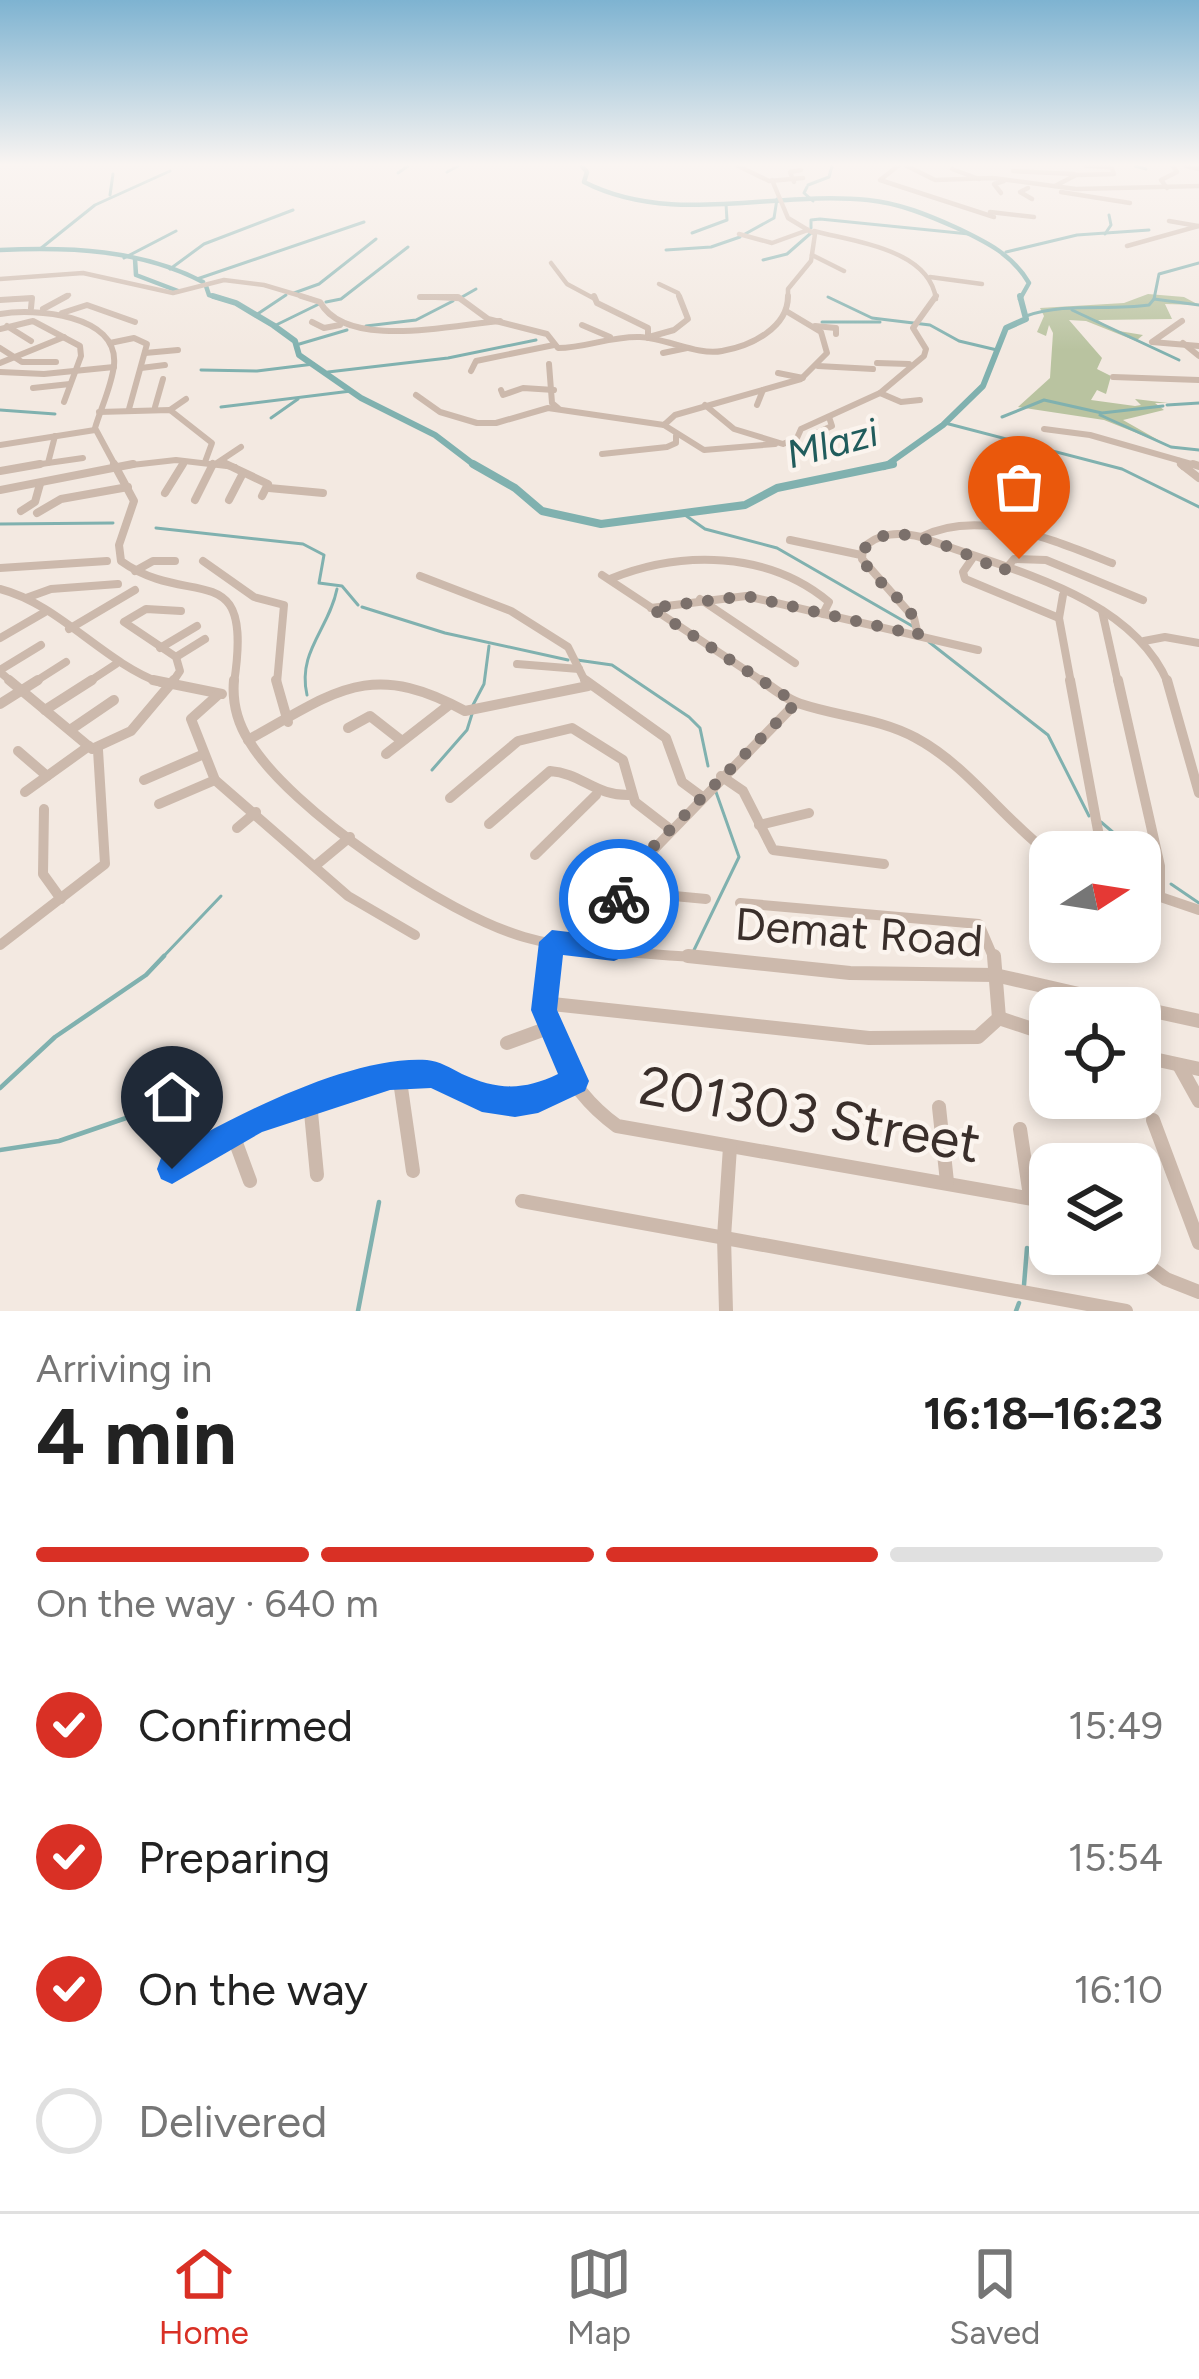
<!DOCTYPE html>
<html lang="en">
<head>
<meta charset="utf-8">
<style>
	body { margin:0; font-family:Figtree,sans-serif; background:#f2f2f2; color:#222; height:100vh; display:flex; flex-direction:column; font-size:45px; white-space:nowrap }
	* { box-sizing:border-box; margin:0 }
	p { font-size:39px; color:#767676 }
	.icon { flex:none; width:66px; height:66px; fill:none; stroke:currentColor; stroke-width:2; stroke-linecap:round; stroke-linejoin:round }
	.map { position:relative; height:1311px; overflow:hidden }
	.side { display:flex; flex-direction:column; background:#fff; flex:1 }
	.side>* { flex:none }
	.needle { width:78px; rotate:78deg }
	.controls { position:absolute; left:1029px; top:831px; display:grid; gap:24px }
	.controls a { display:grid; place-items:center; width:132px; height:132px; border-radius:24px; background:#fff; box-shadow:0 6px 18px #0003; font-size:60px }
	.pin { position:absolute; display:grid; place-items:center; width:102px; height:102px; color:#fff; margin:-123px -51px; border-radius:50% 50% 50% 0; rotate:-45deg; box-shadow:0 0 12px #0007 }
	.pin .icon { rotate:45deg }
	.courier { position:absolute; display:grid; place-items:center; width:120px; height:120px; margin:-60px; border:9px solid #1a73e8; border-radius:50%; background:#fff; color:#222; box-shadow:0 3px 15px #0007 }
	.headline em { font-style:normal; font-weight:700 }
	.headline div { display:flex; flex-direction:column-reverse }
	.headline { display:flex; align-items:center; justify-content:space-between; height:204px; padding:0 36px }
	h1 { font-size:78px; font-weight:700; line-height:90px }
	.bar { display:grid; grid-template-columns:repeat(4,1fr); gap:18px 12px; align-content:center; height:144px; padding:0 36px }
	.bar i { height:15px; border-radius:9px; background:#e0e0e0 }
	.bar .on { background:#d93025 }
	.bar p { grid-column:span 4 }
	ol { padding:0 36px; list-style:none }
	li { display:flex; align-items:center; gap:36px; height:132px }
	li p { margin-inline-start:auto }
	li .icon { padding:12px; border-radius:50%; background:#d93025; color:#fff; stroke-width:4 }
	li:last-child { color:#767676 }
	li i { width:66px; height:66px; border:6px solid #e0e0e0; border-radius:50% }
	.menu { display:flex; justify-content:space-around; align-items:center; height:168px; border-top:3px solid #e0e0e0; background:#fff; font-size:33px; color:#767676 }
	.menu a { display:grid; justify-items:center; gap:6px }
	.menu .on { color:#d93025 }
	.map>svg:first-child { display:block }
</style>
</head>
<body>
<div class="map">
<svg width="1199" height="1311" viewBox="0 0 1199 1311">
	<rect width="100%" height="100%" fill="#f3e9e1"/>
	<polygon fill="#b9c3a0" points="1148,294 1184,297 1199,305 1165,304 1172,319 1098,320 1113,330 1143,335 1137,340 1146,345 1086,321 1069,320 1102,358 1097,369 1111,376 1106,394 1097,390 1091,400 1135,406 1141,405 1135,399 1168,403 1155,403 1164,410 1123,420 1167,445 1104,420 1018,407 1050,378 1053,333 1049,325 1046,336 1037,332 1044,316 1040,308 1124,303"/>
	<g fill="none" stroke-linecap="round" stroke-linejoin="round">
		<g stroke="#80b1af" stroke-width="3">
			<polyline points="1135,166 1146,169"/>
			<polyline points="447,172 458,166"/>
			<polyline points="398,173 408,166"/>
			<polyline points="808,185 829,177 832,166"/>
			<polyline points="807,187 804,193 813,201"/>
			<polyline points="110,195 113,174"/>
			<polyline points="811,228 811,220 820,219 969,234"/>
			<polyline points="692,233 727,220 726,204"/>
			<polyline points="745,234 774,218 777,199"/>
			<polyline points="1105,234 1111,225 1109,215"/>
			<polyline points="40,249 95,205 170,171"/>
			<polyline points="666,250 711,247 740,237"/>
			<polyline points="1006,252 1077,235 1149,230"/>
			<polyline points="124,258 176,231"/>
			<polyline points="763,260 787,254 811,233"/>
			<polyline points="170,269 204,244 293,210"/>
			<polyline points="197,279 364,222"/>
			<polyline points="294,293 319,284 376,239"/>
			<polyline points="462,297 476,289"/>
			<polyline points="828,297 872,318 930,325 959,341 997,350"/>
			<polyline points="1154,299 1159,274 1199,263"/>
			<polyline points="326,302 341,299 408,247"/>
			<polyline points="1072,310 1179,360"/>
			<polyline points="256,315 286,295"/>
			<path d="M1026,316C1066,302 1107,311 1149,305L1154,299L1199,305"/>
			<polyline points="822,322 880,322"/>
			<polyline points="274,326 319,304"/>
			<polyline points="366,326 416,320 453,301"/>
			<polyline points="296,345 347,330"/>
			<polyline points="201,370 257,371 314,364"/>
			<polyline points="328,372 448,358 536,340"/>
			<polyline points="1167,405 1199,403"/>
			<polyline points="221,407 351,391"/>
			<polyline points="0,410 55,414"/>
			<polyline points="1100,415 1171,447 1199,450"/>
			<polyline points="1002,417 1044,400 1102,413 1163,406"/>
			<polyline points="271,418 298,399"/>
			<polyline points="945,423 1122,469 1199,507"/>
			<polyline points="685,515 705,529 777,548 914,627"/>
			<polyline points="0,524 113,523"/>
			<polyline points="156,528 303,544 324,555 319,583 342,586 358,605"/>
			<polyline points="362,607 445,633 568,660"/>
			<polyline points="929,642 1048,735 1089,816"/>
			<polyline points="577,660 612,665 689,717 700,728 708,766"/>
			<path d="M307,695C297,652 329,629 337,589"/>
			<polyline points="473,705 484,684 489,646"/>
			<polyline points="432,770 467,730 472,714"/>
			<polyline points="1101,822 1136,852"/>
			<polyline points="1140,855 1154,867"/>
			<polyline points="1171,884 1199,903"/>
			<polyline points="694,950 739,857 716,792"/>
			<polyline points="161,959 221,896"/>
		</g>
		<g stroke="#80b1af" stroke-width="4.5">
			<polyline points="0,1088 55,1037 146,975 164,956"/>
			<polyline points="0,1150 59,1141 164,1105"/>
			<polyline points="1024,1285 1027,1248"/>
			<polyline points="358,1311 379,1202"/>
			<polyline points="1016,1311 1019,1303"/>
		</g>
		<g stroke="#80b1af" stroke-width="4.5">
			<path d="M582,166L587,172L584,182C672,227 774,190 868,200C899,203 928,215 957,228C986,242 1012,254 1029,283L1020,299"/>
			<path d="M0,250C70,247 140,249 203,282"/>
			<polyline points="135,259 136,275 178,291"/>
			<polyline points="206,286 209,295 223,299"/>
		</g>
		<g stroke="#80b1af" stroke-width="6">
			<polyline points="213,296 236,303 273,325 295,341 299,355 361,398 435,435 477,467"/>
			<polyline points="884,467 943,425 983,386 1006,328 1026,319 1020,296"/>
		</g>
		<polyline stroke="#80b1af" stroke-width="8" points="473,464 515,488 542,511 601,524 745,505 777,488 893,464"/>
		<g stroke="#ccb9ac" stroke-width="4.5">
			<polyline points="738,166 769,181 803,178"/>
			<polyline points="898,166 880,180 994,217"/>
			<polyline points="907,166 935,180 993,178 1076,189 1199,186"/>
			<polyline points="1086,166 1110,167"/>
			<polyline points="1186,166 1199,169"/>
			<polyline points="952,169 979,179"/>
			<polyline points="1013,171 1074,174"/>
			<polyline points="772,180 788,218 808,230"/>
			<polyline points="794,182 790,172 801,170"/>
			<polyline points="1055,186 1076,175 1114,174 1111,166"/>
			<polyline points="1028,188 1020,192 1032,199"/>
			<polyline points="1167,188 1161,180 1177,172 1173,166"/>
			<polyline points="1061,192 1130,203"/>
			<polyline points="1001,193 994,184 1004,181"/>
			<polyline points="990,212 1034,217"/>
			<polyline points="1169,221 1198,226"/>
			<path d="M814,231C855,242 929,249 936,299"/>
			<polyline points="739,234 772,243 808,230"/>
			<polyline points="1127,246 1199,226"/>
			<polyline points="812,255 844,271"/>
			<polyline points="551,263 567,284 595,299"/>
			<polyline points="930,277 982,284"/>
			<polyline points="0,279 83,273 173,293 224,280 264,285 311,299"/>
			<polyline points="659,284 678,293 680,299"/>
			<polyline points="420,297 461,299"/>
			<polyline points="12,299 32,299"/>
			<polyline points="61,299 69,295"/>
			<polyline points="788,299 788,289 811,261 815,234 808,230"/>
		</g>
		<g stroke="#ccb9ac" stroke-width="6">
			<path d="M301,296L320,302C346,350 452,325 500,321"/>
			<polyline points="594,296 597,303 648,328 648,338"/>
			<path d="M420,297H458L488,319L547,334L558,348C586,348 610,336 640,337C666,338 698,356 722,351C751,346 788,328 788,296"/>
			<polyline points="0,300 32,298 31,308"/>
			<polyline points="43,309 67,296"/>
			<polyline points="62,313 87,305 135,322"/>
			<path d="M0,314C34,308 119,314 114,365C112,385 101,408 95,428L116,467"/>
			<polyline points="1182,321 1152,342 1199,346"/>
			<polyline points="312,322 324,328 340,325"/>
			<polyline points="582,325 610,337"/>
			<polyline points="7,326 31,341"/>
			<polyline points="815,326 836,328 836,334"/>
			<polyline points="0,329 33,321 80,346 81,356 64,402"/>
			<polyline points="649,337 674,330 688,319 679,296"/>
			<polyline points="110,343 134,338 147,344 129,409"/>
			<polyline points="1183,343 1199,356"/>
			<polyline points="0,348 22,362 56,362"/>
			<polyline points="145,353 178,350"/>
			<polyline points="663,353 687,348"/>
			<polyline points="0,363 64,337"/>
			<polyline points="877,363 909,364"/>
			<polyline points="549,364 552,403 558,408"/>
			<polyline points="818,366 873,369"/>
			<polyline points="141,368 165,365"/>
			<polyline points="471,371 476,361 554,345"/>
			<polyline points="0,372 44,374 114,367"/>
			<polyline points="778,373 803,378"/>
			<polyline points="1113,377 1199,380"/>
			<polyline points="33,388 70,384"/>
			<polyline points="501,390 503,395 523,388 554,390"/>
			<polyline points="880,393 901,402 920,400"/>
			<polyline points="416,395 440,412 477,423 496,423 548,408 664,425 675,415 801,379 827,353 821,332 786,311"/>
			<polyline points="705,405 734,429 783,444 797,438 801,429 880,393 924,356 926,349 913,328 936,296"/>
			<polyline points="757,405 763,390"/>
			<polyline points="155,407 163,379"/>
			<polyline points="170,410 186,399"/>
			<polyline points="99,412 170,410 212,443 205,462"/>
			<polyline points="664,425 704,450 775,444"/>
			<polyline points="1044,429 1090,435 1199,466"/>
			<polyline points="812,435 832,426 829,417"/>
			<polyline points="0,445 95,430"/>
			<polyline points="602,454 667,447 676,443 676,436"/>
			<polyline points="1179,461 1183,467"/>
			<polyline points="48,463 83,458"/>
			<polyline points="22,467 48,463 55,436"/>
			<polyline points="114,467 176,460 235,467"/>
			<polyline points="181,467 184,462"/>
			<polyline points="211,467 241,447"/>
		</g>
		<g stroke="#ccb9ac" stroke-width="8">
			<path d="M114,464L134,501L119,545L121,561C191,611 254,552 234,683"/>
			<polyline points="226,464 268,484 262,496"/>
			<polyline points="1181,464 1199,478"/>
			<polyline points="1193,464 1199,466"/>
			<polyline points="0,471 40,464"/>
			<polyline points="269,488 323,493"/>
			<polyline points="0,490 133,464"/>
			<polyline points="165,493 183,464"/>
			<polyline points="195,500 213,464"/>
			<polyline points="229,500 243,473"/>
			<polyline points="21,511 35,502 40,484"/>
			<polyline points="37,513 61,499 128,487"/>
			<path d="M921,537C980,507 1055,541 1112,563"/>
			<polyline points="790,540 861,555"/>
			<polyline points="972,559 963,572 965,579 1059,618"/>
			<polyline points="203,561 254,597 284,605 277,683"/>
			<polyline points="0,568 107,561"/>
			<polyline points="135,571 153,561 175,561"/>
			<polyline points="1004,571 1014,559 1046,560 1143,600"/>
			<polyline points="602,575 765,683"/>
			<polyline points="420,576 511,611 568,647 586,683"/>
			<path d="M610,579C681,550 768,551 829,602L823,614"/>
			<path d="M0,589C59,604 103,662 161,683"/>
			<polyline points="1063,595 1059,618 1071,683"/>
			<polyline points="26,598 51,589 118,584"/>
			<polyline points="700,599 795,663"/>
			<polyline points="651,608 746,596 978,650"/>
			<polyline points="1102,611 1118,683"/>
			<polyline points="69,629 135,590"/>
			<path d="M918,635L914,618L862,559L863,548C880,532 899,532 921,537C1004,569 1130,593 1168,683"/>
			<polyline points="0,638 45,612"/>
			<polyline points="1144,641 1165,637 1199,643"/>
			<polyline points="160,648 197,626"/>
			<polyline points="176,657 205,639"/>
			<polyline points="517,664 579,669"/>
			<polyline points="0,670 41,645"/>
			<polyline points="0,672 13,683"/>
			<polyline points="33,683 66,662"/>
			<polyline points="87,683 116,664"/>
			<polyline points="172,683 180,671 176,657 124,622 146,609 181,611"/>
		</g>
		<g stroke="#ccb9ac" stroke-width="10">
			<polyline points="9,680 92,749 131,731 174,680"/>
			<polyline points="153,680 222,694"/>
			<path d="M234,680C232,702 237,722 249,741C290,810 447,915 524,937C578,953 659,953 716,959"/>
			<polyline points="276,680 288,722"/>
			<polyline points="585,680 666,738 682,782 701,796"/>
			<path d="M761,680C773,688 787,700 801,704C840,717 879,718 916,738C968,766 1003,819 1050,854"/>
			<polyline points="1070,680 1102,852"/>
			<polyline points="1118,680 1160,866 1160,897"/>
			<polyline points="1167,680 1199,793"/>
			<polyline points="219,694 191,719 215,780 348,896 415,935"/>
			<polyline points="0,704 38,680"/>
			<polyline points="45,710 92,680"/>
			<polyline points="348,728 370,716 402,741"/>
			<polyline points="70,730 114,700"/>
			<path d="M248,740C334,693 369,658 465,711L588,686"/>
			<polyline points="18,751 47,776"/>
			<polyline points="386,754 449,705"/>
			<polyline points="721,776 743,791 773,850 884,864"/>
			<polyline points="144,780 204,754"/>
			<polyline points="25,792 89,746"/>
			<polyline points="450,798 518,741 572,728 623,760 635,802 670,829"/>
			<polyline points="159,804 215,780"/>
			<polyline points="44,809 43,874 61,899"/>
			<path d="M489,824L550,771C582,773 595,797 632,795"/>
			<polyline points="759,825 809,813"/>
			<polyline points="237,828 256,812"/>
			<polyline points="535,855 596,795"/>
			<polyline points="315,866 350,837"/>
			<polyline points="1140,890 1199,910"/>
			<polyline points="621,891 706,899"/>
			<polyline points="740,903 979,924 994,959"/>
			<polyline points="0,945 105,864 98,750"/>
			<polyline points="614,949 619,896 627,877 796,703"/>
			<polyline points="548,959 552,942"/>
		</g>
		<g stroke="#ccb9ac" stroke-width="14">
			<path d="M549,956C535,1023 562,1086 617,1126L1050,1202"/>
			<polyline points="688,956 850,973 995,975 1140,1008"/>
			<polyline points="543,1003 869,1038 978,1037 999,1018 994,956"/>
			<polyline points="1140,1008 1199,1021"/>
			<polyline points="999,1018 1050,1035"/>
			<polyline points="507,1043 548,1028"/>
			<polyline points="1140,1056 1199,1069"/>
			<polyline points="1179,1065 1199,1101"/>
			<polyline points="399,1074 413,1171"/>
			<polyline points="310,1102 317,1175"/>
			<polyline points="939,1107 947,1182"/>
			<polyline points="1153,1120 1199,1243"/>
			<polyline points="1020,1129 1030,1196"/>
			<polyline points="232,1132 250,1181"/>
			<polyline points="171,1169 255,1119 390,1076 432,1074 482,1098 515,1103 548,1095 575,1081"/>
			<polyline points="522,1201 1126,1311"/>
			<polyline points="1132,1254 1166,1279 1199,1292"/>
			<polyline points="726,1311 724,1237 730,1147"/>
		</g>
	</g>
	<linearGradient id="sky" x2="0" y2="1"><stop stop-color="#7eb3d1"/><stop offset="0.47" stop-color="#faf5f2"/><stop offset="1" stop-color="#faf5f2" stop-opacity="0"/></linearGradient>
	<rect width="1199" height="350" fill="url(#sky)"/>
	<path fill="#1a73e8" d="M619,888L631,899L623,957L614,961L563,955L557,1010L589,1081L585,1091L538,1113L515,1117L482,1112L431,1088L390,1090L262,1132L172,1184L161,1179L157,1169L161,1158C228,1119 349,1055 427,1060C439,1061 451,1068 462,1074C497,1090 523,1091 558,1074L531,1010L539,942L552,930L603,936L607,899Z"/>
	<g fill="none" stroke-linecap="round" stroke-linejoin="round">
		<path stroke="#7b706b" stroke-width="12" stroke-dasharray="0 21.6" d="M619,899L624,883L640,860L796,703L651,608L746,596L918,635C920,605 871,584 861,555C883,506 970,558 1004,571L1009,562L1019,559"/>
	</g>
	<g text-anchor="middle" stroke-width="9" stroke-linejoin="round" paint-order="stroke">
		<g font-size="39" font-style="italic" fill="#205c5c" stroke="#fbf4ee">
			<text transform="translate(832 443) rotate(-15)" y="14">Mlazi</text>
		</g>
		<g font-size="45" fill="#3a2f2b" stroke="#fbf4ee">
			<text transform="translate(859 932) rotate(4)" y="16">Demat Road</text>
		</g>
		<g font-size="54" fill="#3a2f2b" stroke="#fbf4ee">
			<text transform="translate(810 1114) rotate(10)" y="19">201303 Street</text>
		</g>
	</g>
</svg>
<div class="controls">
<a><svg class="needle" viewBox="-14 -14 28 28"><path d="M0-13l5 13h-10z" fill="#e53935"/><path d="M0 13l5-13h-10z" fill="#767676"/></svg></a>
<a><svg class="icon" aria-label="locate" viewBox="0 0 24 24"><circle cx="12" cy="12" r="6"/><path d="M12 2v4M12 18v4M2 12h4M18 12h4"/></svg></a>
<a><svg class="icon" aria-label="layers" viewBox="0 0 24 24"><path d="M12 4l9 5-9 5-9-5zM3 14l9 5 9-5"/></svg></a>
</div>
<div class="pin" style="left:1019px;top:559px;background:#ea580c"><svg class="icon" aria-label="bag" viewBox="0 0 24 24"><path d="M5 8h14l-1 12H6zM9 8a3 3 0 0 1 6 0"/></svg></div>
<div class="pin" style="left:172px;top:1169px;background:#1f2937"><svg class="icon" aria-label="home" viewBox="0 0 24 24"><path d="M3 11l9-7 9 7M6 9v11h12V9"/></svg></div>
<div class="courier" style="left:619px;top:899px"><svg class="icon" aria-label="bike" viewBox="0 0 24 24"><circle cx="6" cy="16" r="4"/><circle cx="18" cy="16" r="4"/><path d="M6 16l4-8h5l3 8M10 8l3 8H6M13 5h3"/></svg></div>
</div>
<section class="side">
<div class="headline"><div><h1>4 min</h1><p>Arriving in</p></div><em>16:18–16:23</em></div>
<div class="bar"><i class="on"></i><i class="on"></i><i class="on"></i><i></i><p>On the way · 640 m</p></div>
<ol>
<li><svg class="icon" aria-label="check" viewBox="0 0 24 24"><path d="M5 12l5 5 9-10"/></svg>Confirmed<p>15:49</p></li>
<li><svg class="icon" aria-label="check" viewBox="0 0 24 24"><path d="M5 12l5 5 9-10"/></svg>Preparing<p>15:54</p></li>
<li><svg class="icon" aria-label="check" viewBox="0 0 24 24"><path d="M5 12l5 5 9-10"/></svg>On the way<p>16:10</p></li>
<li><i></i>Delivered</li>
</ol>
</section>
<nav class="menu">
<a class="on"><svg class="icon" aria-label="home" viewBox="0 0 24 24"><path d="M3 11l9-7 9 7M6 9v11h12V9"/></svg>Home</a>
<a><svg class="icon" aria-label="map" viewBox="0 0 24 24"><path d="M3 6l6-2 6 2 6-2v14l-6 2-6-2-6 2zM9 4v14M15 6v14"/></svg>Map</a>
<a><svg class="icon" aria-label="saved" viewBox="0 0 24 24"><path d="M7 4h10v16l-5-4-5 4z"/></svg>Saved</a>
</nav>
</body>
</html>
